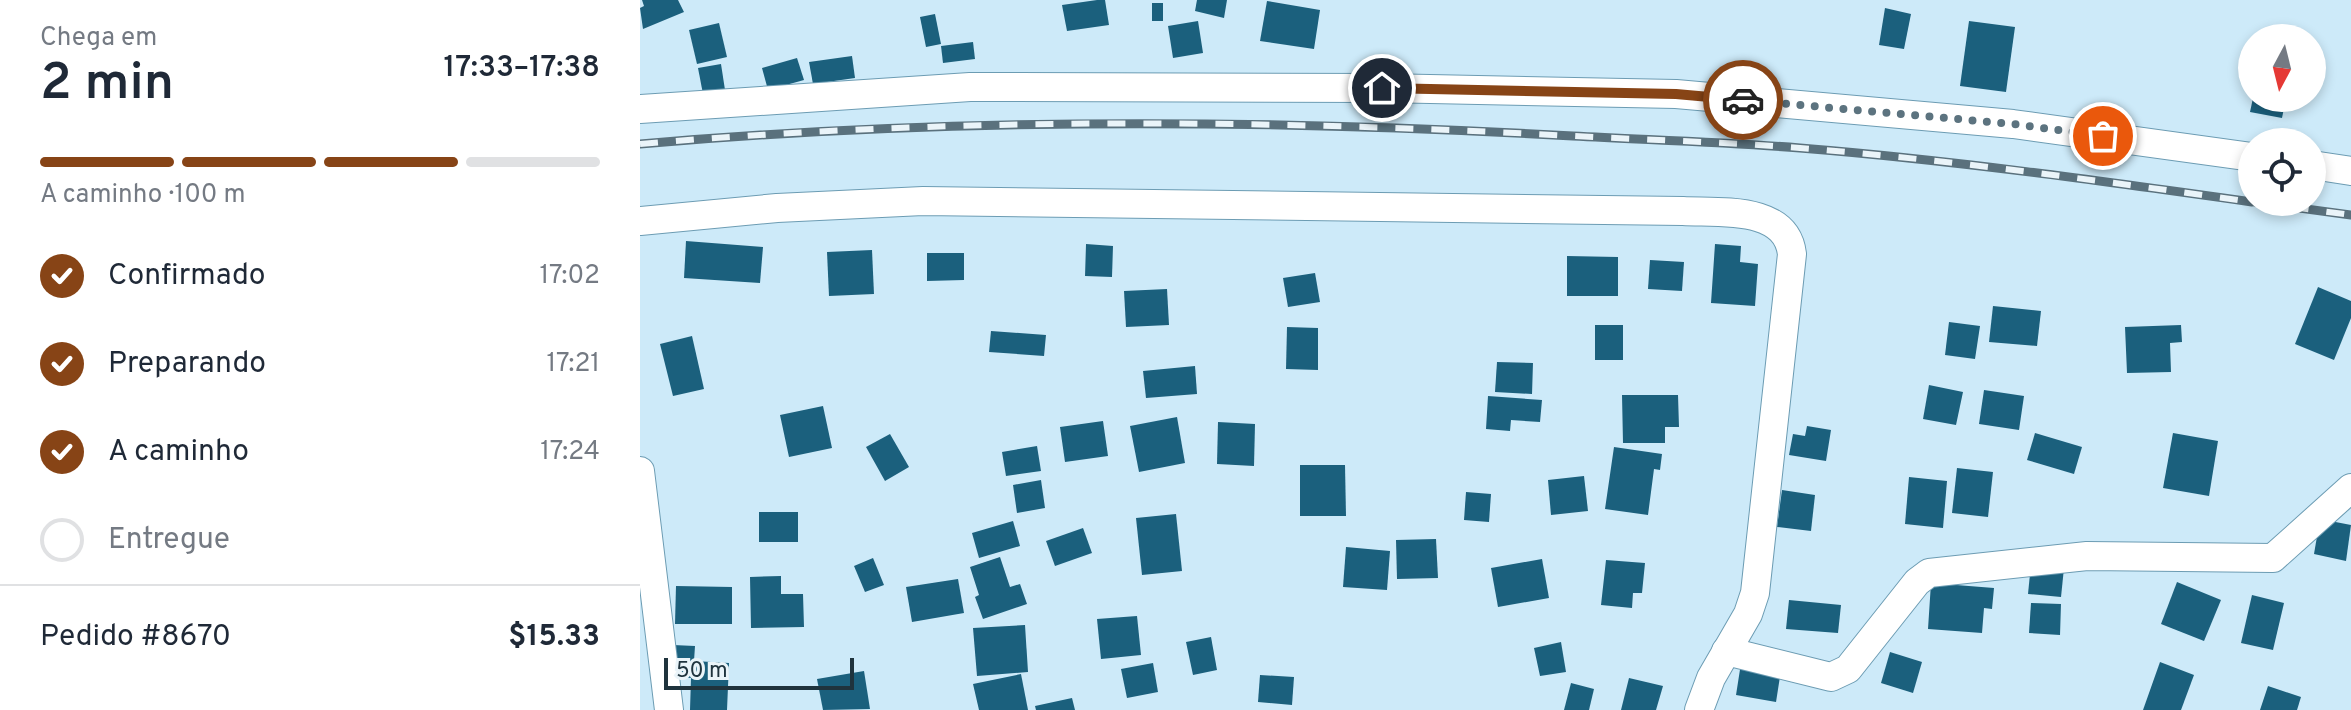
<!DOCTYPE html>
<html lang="pt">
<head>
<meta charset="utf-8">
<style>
	body { margin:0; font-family:Overpass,sans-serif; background:#f6f6f7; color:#1f2937; height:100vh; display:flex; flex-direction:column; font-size:30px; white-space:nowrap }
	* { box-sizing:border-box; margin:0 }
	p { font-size:26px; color:#747a83 }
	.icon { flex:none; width:44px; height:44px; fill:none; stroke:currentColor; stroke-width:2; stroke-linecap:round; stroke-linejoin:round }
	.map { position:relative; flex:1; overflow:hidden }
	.side { display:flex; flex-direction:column; background:#fff; width:640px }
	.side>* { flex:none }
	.needle { width:52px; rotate:187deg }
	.fabs { position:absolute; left:1598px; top:24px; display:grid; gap:16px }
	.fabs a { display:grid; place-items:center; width:88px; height:88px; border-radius:50%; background:#fff; box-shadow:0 4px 12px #0003; font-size:40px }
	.scale { position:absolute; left:24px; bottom:20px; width:190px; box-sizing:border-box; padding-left:8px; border:4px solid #1f333d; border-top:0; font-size:22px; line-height:28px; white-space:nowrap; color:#1f333d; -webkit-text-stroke:6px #eaf4f9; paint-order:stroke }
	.pin { position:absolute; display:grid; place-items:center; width:68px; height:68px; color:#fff; margin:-34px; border:4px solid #fff; border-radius:50%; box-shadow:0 2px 8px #0007 }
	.courier { position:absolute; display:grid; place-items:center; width:80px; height:80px; margin:-40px; border:6px solid #874416; border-radius:50%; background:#fff; color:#222; box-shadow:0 2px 10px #0007 }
	.head em { font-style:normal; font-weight:600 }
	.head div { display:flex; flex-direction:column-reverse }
	.head { display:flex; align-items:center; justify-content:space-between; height:136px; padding:0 40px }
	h1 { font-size:52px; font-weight:600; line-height:60px }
	.bar { display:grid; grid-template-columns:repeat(4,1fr); gap:12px 8px; align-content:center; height:96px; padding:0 40px }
	.bar i { height:10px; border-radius:6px; background:#e0e1e3 }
	.bar .selected { background:#874416 }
	.bar p { grid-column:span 4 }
	.line { display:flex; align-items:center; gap:20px; padding:0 40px; border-top:2px solid #e0e1e3 }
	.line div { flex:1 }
	ol { padding:0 40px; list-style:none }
	li { display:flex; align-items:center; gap:24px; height:88px }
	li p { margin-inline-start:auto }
	li .icon { padding:8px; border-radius:50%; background:#874416; color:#fff; stroke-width:4 }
	li:last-child { color:#747a83 }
	li i { width:44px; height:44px; border:4px solid #e0e1e3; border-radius:50% }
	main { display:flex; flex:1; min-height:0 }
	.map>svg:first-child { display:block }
</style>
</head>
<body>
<main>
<section class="side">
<div class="head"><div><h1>2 min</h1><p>Chega em</p></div><em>17:33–17:38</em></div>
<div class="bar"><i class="selected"></i><i class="selected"></i><i class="selected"></i><i></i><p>A caminho · 100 m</p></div>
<ol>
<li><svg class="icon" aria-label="check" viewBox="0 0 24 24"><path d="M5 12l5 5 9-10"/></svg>Confirmado<p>17:02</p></li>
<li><svg class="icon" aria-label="check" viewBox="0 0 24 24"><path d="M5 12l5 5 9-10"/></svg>Preparando<p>17:21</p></li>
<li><svg class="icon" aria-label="check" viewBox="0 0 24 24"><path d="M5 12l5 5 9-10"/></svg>A caminho<p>17:24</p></li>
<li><i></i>Entregue</li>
</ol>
<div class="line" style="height:104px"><div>Pedido #8670</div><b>$15.33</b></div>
</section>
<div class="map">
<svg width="1711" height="710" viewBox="0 0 1711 710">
	<rect width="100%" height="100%" fill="#cdeaf9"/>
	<g fill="#1b607d">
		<polygon points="2,0 38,0 44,12 3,29 0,8 4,6"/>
		<polygon points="457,0 465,0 469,25 427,31 422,5"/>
		<polygon points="557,0 587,0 584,18 555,11"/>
		<polygon points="627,1 680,10 674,49 620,41"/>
		<rect x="512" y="3" width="11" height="18"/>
		<polygon points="1245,8 1271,14 1264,49 1239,45"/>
		<polygon points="295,14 301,44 286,47 280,17"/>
		<polygon points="558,21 563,53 533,58 528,26"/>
		<polygon points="1329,21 1375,27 1366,92 1320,86"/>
		<polygon points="79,23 87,57 57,64 49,30"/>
		<polygon points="333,42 335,59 303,63 301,46"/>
		<polygon points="212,56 215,78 173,84 169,62"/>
		<polygon points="157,58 164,80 128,90 122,68"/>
		<polygon points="81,64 85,90 63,94 58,68"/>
		<polygon points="1613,98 1646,98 1642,118 1610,112"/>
		<polygon points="46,241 123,247 120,283 44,278"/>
		<polygon points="446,244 473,246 472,277 445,276"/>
		<polygon points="1075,244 1101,246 1100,262 1118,264 1115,306 1071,303"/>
		<polygon points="232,250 234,294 189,296 187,252"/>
		<polygon points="287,253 324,253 324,280 287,281"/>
		<polygon points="927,256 978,257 978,296 927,296"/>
		<polygon points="1010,260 1044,262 1042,291 1008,289"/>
		<polygon points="675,273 680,302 648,307 643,278"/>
		<polygon points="1678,287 1711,301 1711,318 1694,360 1655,344"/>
		<polygon points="527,289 529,325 486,327 484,291"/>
		<polygon points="1353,306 1401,311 1397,346 1349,342"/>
		<polygon points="1309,322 1340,326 1335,359 1305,355"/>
		<rect x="955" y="325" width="28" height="35"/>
		<polygon points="1541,325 1542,342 1530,343 1531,372 1487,373 1485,327"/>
		<polygon points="647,327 678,328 678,370 646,369"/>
		<polygon points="351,331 406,335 404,356 349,352"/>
		<polygon points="52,336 64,389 33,396 20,344"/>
		<polygon points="857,362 893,363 892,394 855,392"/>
		<polygon points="555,366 557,394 506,398 503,371"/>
		<polygon points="1289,385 1323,392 1316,425 1283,419"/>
		<polygon points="1344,390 1384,396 1379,430 1339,424"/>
		<polygon points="982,395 1038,395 1039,427 1025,427 1025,443 983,443"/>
		<polygon points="848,396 902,400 900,422 871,420 870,431 846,429"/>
		<polygon points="183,406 192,448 149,457 140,415"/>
		<polygon points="537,417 545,463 499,472 490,426"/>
		<polygon points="463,421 468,456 425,462 420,427"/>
		<polygon points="578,422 615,424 614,466 577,464"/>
		<polygon points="1167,426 1191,430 1186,461 1149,455 1153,434 1165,436"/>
		<polygon points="1395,433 1442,447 1434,474 1387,460"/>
		<polygon points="1533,433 1578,441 1569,496 1523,488"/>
		<polygon points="250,434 269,467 245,481 226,447"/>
		<polygon points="397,446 401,471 366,476 362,452"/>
		<polygon points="974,447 1022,454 1020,470 1014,469 1008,515 965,509"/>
		<polygon points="660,465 705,465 706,516 660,516"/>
		<polygon points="1317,468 1353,472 1348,517 1312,513"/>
		<polygon points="944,476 948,511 911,515 908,480"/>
		<polygon points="1269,477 1307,481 1303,528 1265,524"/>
		<polygon points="401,480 405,508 377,513 373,485"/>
		<polygon points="1142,490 1175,495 1171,531 1137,527"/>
		<polygon points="826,492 851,494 849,522 824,520"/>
		<rect x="119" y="512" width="39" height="30"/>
		<polygon points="536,514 542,571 502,575 496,518"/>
		<polygon points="1680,519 1711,525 1706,561 1674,554"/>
		<polygon points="373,521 380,546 339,558 332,533"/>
		<polygon points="443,528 452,553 415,566 406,541"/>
		<polygon points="796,539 798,578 757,579 756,540"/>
		<polygon points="706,547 750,551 747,590 703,587"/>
		<polygon points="360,557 370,587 380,584 387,604 343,619 335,597 339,595 330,567"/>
		<polygon points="233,558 244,585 225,592 214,566"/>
		<polygon points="902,559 909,598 858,607 851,568"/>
		<polygon points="966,560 1005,563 1002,593 993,593 992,608 961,605"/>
		<polygon points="1391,564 1424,568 1421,597 1388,594"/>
		<polygon points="141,576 141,594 163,594 164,627 111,628 110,577"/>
		<polygon points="318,579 324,613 272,622 266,587"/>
		<polygon points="1537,582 1581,600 1564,641 1521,624"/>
		<polygon points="1291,583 1354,588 1352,609 1344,608 1342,633 1288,629"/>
		<polygon points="36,586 92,587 92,624 35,624"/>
		<polygon points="1612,595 1644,603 1633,650 1601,643"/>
		<polygon points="1149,600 1201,605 1198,633 1146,629"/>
		<polygon points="1391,603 1421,604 1420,635 1389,633"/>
		<polygon points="497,616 501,655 461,659 457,619"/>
		<polygon points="385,625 388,672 337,676 333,628"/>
		<polygon points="571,637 577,670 553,675 546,642"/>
		<polygon points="921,642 926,672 900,676 894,648"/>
		<polygon points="33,645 55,646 54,661 89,663 87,710 50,710 51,678 31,677"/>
		<polygon points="1250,652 1282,662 1273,693 1241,683"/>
		<polygon points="1520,662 1554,675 1541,710 1503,710"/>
		<polygon points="513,663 518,692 487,698 481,669"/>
		<polygon points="1101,663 1141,670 1136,702 1096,695"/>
		<polygon points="224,671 230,709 183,710 177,679"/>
		<polygon points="381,674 388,710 339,710 333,684"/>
		<polygon points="620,675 654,677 652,705 618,702"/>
		<polygon points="989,678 1023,686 1016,710 981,710"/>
		<polygon points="931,683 954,689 949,710 924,710"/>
		<polygon points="1628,686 1661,697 1657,710 1620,710"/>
		<polygon points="432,698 435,710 396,710 395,706"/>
	</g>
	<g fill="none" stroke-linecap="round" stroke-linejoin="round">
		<g stroke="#6c9cb3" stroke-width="30">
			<g id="minor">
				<polyline points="0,109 330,87 742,88 1036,94 1373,124 1612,157"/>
				<polyline points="1672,165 1711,171"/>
				<path d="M0,221L137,208L283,201L1043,211C1079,213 1146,205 1152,254L1115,593L1108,614L1071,678L1059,710"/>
				<polyline points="0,471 29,710"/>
				<polyline points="1086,651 1191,677 1208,669 1277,582 1289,573 1447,556 1633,558 1711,488"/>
			</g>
		</g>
		<use href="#minor" stroke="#fff" stroke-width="28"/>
		<g stroke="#5a717d" stroke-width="9">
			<g id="rail">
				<path d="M0,144C311,117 622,119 933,136C1009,140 1085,142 1160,148C1311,160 1462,181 1612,202"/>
				<polyline points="1615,202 1711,215"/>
			</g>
		</g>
		<use href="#rail" stroke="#eaf4f9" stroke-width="6" stroke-dasharray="18" stroke-linecap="butt"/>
	</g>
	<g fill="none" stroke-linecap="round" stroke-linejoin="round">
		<polyline stroke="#5c737f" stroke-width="8" stroke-dasharray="0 14.4" points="1103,100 1373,124 1463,136"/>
		<polyline stroke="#874416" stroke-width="10" points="742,88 1036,94 1103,100"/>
	</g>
</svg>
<div class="fabs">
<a><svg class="needle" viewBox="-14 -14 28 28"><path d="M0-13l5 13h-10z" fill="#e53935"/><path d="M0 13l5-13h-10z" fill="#747a83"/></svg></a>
<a><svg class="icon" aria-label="locate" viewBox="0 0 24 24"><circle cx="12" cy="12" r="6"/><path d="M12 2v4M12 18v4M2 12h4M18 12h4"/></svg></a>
</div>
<div class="scale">50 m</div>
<div class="pin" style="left:1463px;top:136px;background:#ea580c"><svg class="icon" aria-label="bag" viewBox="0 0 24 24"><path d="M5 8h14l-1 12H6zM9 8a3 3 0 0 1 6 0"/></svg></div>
<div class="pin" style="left:742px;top:88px;background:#1f2937"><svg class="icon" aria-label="home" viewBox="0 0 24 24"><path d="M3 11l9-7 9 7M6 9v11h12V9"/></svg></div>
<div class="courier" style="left:1103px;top:100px"><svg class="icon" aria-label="car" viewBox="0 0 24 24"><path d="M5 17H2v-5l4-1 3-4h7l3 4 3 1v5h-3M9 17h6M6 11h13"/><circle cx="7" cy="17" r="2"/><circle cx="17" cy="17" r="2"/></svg></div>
</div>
</main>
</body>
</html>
